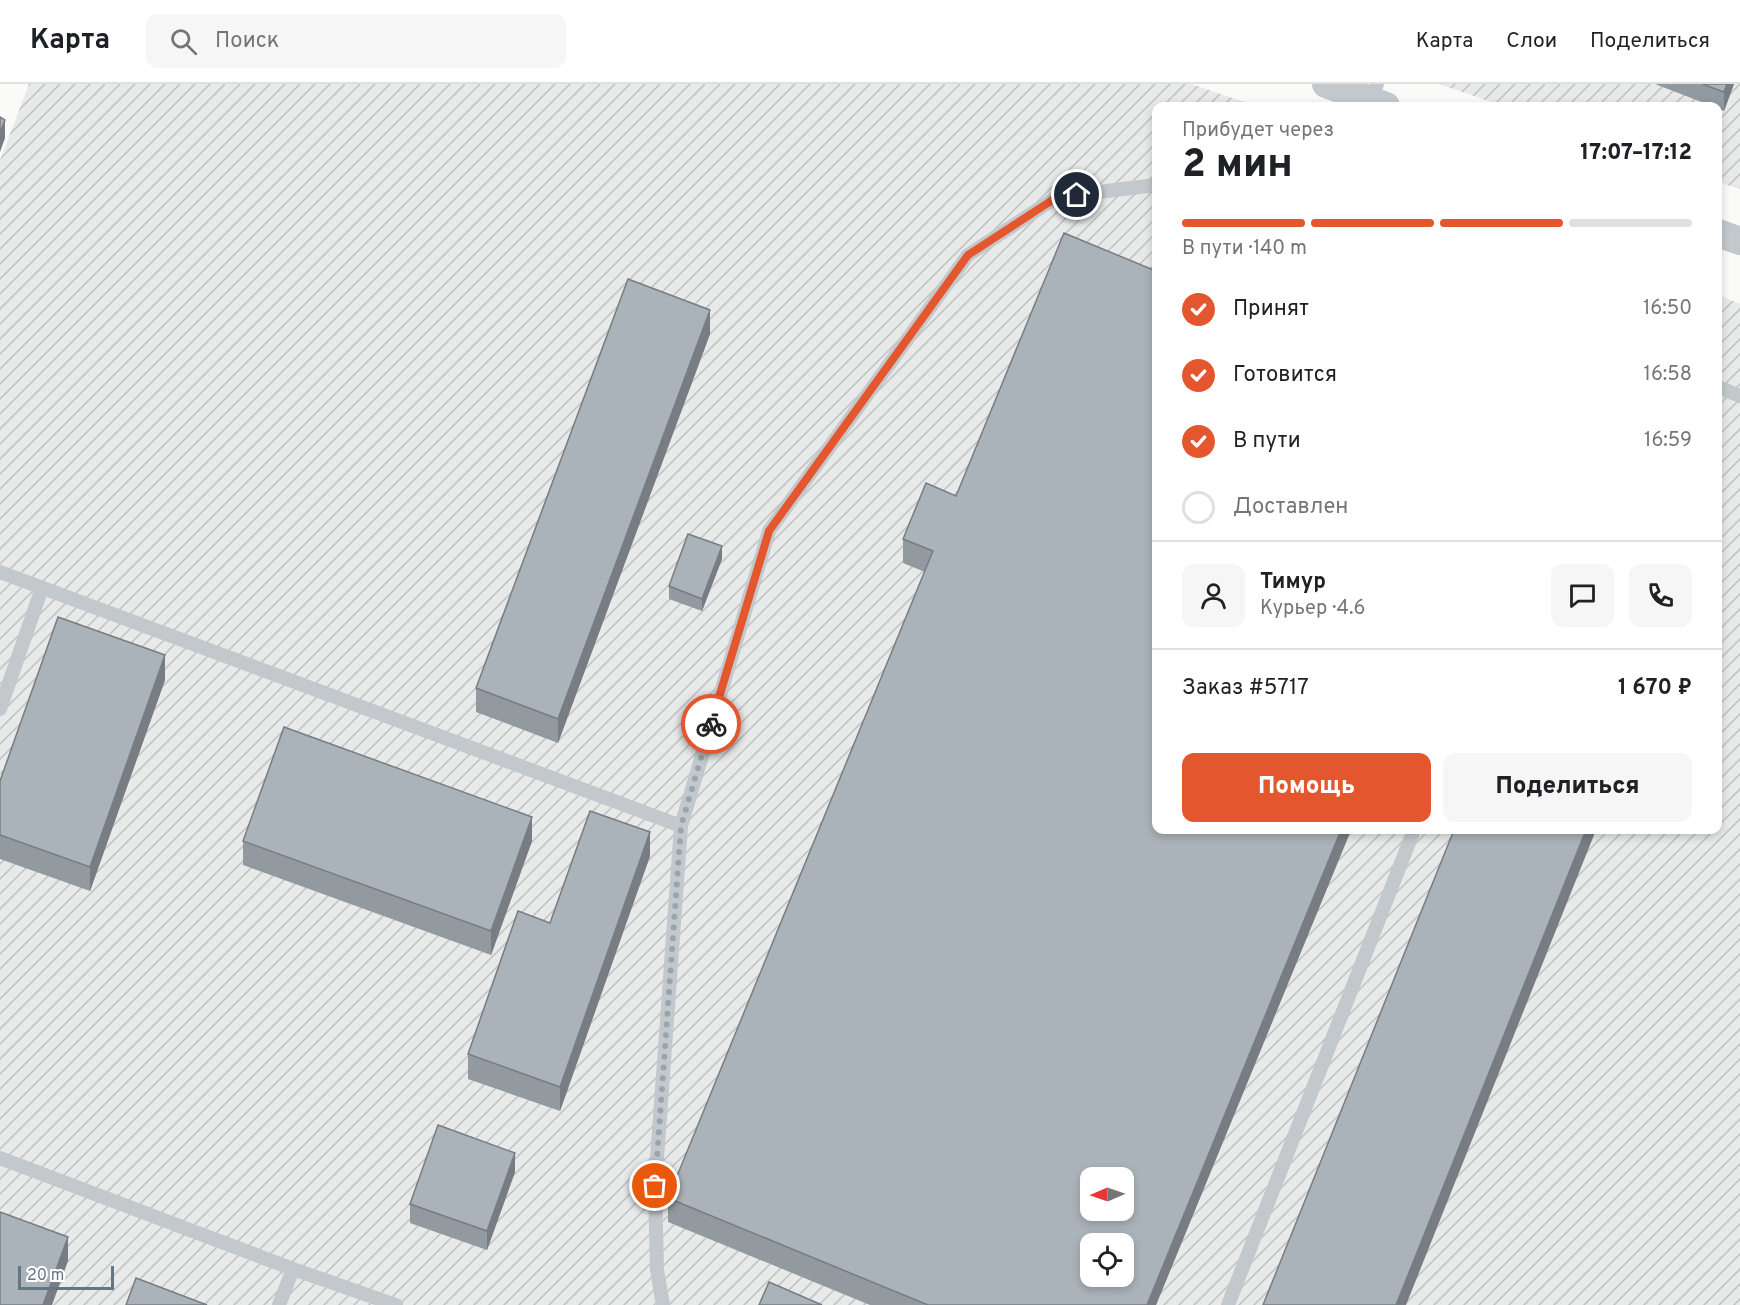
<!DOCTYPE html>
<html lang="ru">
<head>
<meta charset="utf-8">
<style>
	body { margin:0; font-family:Overpass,sans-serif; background:#f6f6f6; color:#202124; height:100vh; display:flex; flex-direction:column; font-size:22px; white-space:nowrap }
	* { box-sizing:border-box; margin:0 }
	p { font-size:20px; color:#757577 }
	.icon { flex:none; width:33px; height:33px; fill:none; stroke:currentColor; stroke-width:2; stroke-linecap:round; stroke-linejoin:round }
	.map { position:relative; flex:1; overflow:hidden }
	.drawer { position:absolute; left:1152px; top:18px; width:570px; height:732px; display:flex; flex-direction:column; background:#fff; border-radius:12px; box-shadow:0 3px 9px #0003 }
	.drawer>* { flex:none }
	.needle { width:39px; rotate:268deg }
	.buttons { position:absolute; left:1080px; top:1083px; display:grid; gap:12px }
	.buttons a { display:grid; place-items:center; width:54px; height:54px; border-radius:12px; background:#fff; box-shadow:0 3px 9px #0003; font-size:30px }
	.scale { position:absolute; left:18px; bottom:15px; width:96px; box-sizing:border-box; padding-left:6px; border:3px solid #657683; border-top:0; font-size:16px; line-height:21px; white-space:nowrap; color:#657683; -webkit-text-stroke:4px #fff; paint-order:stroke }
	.pin { position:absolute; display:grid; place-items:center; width:51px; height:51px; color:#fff; margin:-26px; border:3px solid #fff; border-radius:50%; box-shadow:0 2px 6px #0007 }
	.courier { position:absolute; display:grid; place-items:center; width:60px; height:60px; margin:-30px; border:4px solid #e4572e; border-radius:50%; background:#fff; color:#222; box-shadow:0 2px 8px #0007 }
	.headline em { font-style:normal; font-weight:800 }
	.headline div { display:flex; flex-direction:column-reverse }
	.headline { display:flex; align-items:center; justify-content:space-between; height:102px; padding:0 30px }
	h1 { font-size:39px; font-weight:800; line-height:45px }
	.bar { display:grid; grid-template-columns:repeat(4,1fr); gap:9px 6px; align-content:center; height:72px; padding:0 30px }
	.bar i { height:8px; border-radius:4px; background:#e0e0e0 }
	.bar .active { background:#e4572e }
	.bar p { grid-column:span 4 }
	.line { display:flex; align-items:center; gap:15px; padding:0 30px; border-top:2px solid #e0e0e0 }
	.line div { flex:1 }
	.round { display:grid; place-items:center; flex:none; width:63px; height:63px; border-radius:12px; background:#f6f6f6 }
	ol { padding:0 30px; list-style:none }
	li { display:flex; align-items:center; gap:18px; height:66px }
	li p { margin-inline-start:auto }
	li .icon { padding:6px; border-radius:50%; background:#e4572e; color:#fff; stroke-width:4 }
	li:last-child { color:#757577 }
	li i { width:33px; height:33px; border:3px solid #e0e0e0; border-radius:50% }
	.primary-button { display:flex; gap:12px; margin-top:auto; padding:12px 30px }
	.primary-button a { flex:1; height:69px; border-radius:12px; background:#e4572e; color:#fff; font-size:24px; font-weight:800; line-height:69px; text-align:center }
	.primary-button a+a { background:#f6f6f6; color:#202124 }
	header { display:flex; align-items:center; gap:36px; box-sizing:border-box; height:84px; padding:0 30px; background:#fff; border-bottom:2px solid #e0e0e0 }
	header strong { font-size:28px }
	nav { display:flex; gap:33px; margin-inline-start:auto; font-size:21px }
	.search { width:420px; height:54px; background:#f6f6f6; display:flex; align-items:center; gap:15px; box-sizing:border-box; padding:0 21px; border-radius:12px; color:#757577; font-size:22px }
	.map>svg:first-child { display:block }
</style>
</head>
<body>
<header>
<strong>Карта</strong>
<div class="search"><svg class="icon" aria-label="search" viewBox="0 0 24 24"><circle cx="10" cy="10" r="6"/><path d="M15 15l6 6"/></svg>Поиск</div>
<nav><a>Карта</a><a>Слои</a><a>Поделиться</a></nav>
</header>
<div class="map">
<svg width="1740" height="1221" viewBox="0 0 1740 1221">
	<defs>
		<pattern id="industrial-furrows" width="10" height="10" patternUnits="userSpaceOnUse" patternTransform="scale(1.5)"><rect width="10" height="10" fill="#e8e9e9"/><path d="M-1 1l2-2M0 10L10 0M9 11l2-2" fill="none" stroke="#c0c1c2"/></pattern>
	</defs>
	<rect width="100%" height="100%" fill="#fafaf8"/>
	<g fill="url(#industrial-furrows)" fill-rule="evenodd">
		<path d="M29,0H1191L1256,22H1156V746H1718V211L1740,220V1221H0V76ZM1090,1094H1124V1126H1090ZM1090,1160H1124V1192H1090Z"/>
		<polygon points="1439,0 1740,0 1740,105 1718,98 1718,22 1503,22"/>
	</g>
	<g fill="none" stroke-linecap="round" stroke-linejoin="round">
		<g stroke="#c3c8cc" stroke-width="14">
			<polyline points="1370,17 1377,0"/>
			<polyline points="1718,303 1740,312"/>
			<polyline points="0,488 681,742"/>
			<polyline points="0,625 42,504"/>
			<polyline points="0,1074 293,1185 396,1221"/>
			<polyline points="279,1221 293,1185"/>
			<polyline points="663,1221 657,1186 655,1102 681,742 769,447 968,171 1057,113 1156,101"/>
			<polyline points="1228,1221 1414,746"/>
		</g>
		<g stroke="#c3c8cc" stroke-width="28">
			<polyline points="1326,0 1386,22"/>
			<polyline points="1718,149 1740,157"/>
		</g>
	</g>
	<g fill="#929a9f">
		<polygon points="1655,0 1734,0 1724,27 1718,25 1718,22 1712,22"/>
		<polygon points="710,250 558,659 476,628 476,604"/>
		<polygon points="926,399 1156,746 1351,746 1156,1221 870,1221 668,1138 668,1114 925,488 903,479 903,455"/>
		<polygon points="722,475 702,527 669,515 669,502"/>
		<polygon points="165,596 90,807 0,775 0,697"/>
		<polygon points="243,757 532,757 491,871 243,781"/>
		<polygon points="650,772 560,1027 468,995 468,970 550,839"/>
		<polygon points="515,1088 487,1166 410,1139 410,1120"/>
	</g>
	<g fill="#777d82">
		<polygon points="1727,0 1734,0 1724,27 1724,8"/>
		<polygon points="5,36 5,54 0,68 0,49"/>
		<polygon points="710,226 710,250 558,659 558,635"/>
		<polygon points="722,462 722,475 702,527 702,515"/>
		<polygon points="165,571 165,596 90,807 90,783"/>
		<polygon points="532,733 532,757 491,871 491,847"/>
		<polygon points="1341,746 1351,746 1156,1221 1147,1221"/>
		<polygon points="1586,746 1596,746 1406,1221 1396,1221"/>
		<polygon points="650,748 650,772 560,1027 560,1003"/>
		<polygon points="515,1069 515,1088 487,1166 487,1147"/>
		<polygon points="68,1153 68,1177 52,1221 43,1221"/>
	</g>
	<g fill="#aab3b9" stroke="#777d82" stroke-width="1.5" fill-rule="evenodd">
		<polygon points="1702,0 1727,0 1724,8"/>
		<polygon points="0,33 5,36 0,49"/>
		<path d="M1064,149L1156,187V746H1341L1147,1221H928L668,1114L933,467L903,455L926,399L956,412ZM1090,1094H1124V1126H1090ZM1090,1160H1124V1192H1090Z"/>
		<polygon points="628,195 710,226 558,635 476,604"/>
		<polygon points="688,450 722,462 702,515 669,502"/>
		<polygon points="58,533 165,571 90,783 0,751 0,697"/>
		<polygon points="284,643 532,733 491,847 243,757"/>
		<polygon points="590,727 650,748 560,1003 468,970 518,827 550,839"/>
		<polygon points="1454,746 1586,746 1396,1221 1263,1221"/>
		<polygon points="438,1041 515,1069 487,1147 410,1120"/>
		<polygon points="0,1128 68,1153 43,1221 0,1221"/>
		<polygon points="136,1194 207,1221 126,1221"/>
		<polygon points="769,1198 822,1221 759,1221"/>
	</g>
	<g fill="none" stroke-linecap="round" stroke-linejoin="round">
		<polyline stroke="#99a4ac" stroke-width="6" stroke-dasharray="0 10.8" points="655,1102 681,742 711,640"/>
		<polyline stroke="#e4572e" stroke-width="8" points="711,640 769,447 968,171 1057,113 1077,111"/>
	</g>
</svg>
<div class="buttons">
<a><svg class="needle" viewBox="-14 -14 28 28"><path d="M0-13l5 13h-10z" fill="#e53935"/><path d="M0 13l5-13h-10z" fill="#757577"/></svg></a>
<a><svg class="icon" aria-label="locate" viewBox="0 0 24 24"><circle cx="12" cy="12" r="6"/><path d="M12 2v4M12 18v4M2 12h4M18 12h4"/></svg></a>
</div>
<div class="scale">20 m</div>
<div class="pin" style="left:655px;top:1102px;background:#ea580c"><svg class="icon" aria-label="bag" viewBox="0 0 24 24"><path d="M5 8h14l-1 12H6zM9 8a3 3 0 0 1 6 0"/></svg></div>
<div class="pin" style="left:1077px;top:111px;background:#1f2937"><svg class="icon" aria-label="home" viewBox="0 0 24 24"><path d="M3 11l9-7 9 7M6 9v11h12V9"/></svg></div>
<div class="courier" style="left:711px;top:640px"><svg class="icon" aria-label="bike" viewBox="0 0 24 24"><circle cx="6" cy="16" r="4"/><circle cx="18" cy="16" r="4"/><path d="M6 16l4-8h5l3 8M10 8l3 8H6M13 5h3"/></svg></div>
<section class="drawer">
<div class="headline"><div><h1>2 мин</h1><p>Прибудет через</p></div><em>17:07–17:12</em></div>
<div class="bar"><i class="active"></i><i class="active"></i><i class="active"></i><i></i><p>В пути · 140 m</p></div>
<ol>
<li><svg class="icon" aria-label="check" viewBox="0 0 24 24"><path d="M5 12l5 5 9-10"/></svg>Принят<p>16:50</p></li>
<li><svg class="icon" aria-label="check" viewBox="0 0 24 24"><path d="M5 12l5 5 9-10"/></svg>Готовится<p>16:58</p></li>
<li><svg class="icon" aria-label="check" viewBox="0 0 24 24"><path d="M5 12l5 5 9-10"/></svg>В пути<p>16:59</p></li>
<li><i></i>Доставлен</li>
</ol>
<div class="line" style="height:108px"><a class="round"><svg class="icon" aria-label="person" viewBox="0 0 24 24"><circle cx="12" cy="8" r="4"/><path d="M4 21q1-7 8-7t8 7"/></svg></a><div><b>Тимур</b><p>Курьер · 4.6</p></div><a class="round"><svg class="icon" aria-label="chat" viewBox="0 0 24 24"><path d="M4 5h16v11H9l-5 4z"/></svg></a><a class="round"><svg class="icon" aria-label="phone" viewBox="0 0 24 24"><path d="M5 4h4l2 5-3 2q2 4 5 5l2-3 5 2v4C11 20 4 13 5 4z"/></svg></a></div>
<div class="line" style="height:78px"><div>Заказ #5717</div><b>1 670 ₽</b></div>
<div class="primary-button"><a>Помощь</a><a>Поделиться</a></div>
</section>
</div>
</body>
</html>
